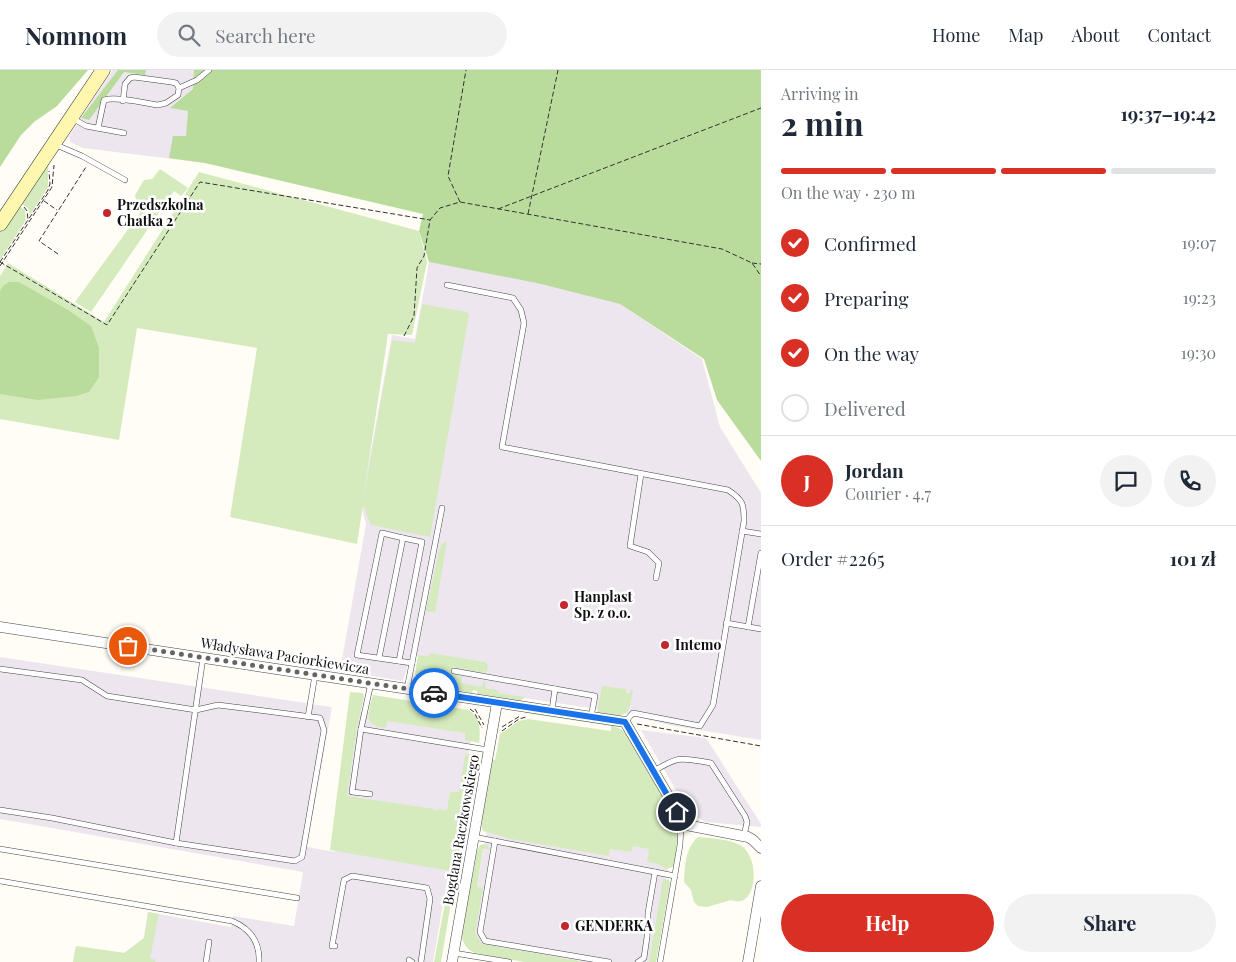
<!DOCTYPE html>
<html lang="en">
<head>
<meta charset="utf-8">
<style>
	body { margin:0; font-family:"Playfair Display",serif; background:#f2f2f3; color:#1f2937; height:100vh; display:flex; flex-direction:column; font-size:19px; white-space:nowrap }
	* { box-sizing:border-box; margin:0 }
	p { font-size:16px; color:#747a83 }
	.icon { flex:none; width:28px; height:28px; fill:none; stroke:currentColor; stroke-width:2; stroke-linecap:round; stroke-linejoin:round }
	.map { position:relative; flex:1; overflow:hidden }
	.details { display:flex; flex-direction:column; background:#fff; width:475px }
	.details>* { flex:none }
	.pin { position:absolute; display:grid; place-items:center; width:42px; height:42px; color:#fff; margin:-21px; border:2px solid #fff; border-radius:50%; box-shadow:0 1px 5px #0007 }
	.courier { position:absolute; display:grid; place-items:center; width:50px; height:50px; margin:-25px; border:4px solid #1a73e8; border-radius:50%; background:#fff; color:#222; box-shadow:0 1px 6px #0007 }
	.overview em { font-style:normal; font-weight:700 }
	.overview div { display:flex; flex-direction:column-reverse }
	.overview { display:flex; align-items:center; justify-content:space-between; height:85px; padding:0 20px }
	h1 { font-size:32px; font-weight:700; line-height:38px }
	.bar { display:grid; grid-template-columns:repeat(4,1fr); gap:8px 5px; align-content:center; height:60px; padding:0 20px }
	.bar i { height:6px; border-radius:4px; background:#e0e1e3 }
	.bar .active { background:#d93025 }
	.bar p { grid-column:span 4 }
	.line { display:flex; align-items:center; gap:12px; padding:0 20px; border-top:1px solid #e0e1e3 }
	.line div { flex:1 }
	.round { display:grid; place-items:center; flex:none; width:52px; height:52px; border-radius:26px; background:#f2f2f3 }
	ol { padding:0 20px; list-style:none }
	li { display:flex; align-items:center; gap:15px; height:55px }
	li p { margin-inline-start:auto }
	li .icon { padding:5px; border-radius:50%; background:#d93025; color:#fff; stroke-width:4 }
	li:last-child { color:#747a83 }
	li i { width:28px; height:28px; border:2px solid #e0e1e3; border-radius:50% }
	.action { display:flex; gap:10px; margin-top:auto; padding:10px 20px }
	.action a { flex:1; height:58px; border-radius:30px; background:#d93025; color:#fff; font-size:20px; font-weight:700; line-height:58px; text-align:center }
	.action a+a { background:#f2f2f3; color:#1f2937 }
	header { display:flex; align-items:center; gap:30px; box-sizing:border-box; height:70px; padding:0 25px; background:#fff; border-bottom:1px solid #e0e1e3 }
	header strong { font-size:24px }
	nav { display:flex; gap:28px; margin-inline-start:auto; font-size:18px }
	.search { width:350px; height:45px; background:#f2f2f3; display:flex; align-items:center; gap:12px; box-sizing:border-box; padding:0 18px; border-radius:28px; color:#747a83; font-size:19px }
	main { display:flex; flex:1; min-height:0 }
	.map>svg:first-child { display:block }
</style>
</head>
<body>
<header>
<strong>Nomnom</strong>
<div class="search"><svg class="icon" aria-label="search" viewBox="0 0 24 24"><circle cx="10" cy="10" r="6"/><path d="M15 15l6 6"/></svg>Search here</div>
<nav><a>Home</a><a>Map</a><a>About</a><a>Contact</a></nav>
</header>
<main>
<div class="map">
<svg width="761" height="892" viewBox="0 0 761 892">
	<rect width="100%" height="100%" fill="#fffdf5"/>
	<g fill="#eee6ef">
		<polygon points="113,0 456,0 205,93 83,78 70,72 69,66"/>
		<polygon points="429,192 476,196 620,234 702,289 720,357 761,423 761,670 669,655 622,643 420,612 419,586 411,584 403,611 340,601 366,454 361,435 392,265 415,269"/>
		<polygon points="0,587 332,637 307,777 335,782 350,687 352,640 465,657 472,666 433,892 73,892 76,876 124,883 144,868 148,842 231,857 233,846 294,856 303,802 0,749"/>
		<polygon points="641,660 706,668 761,754 761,757 705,752 687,739"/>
		<polygon points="503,665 673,769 652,892 553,892 481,880 469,863"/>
	</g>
	<g fill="#d5ebbd">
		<polygon points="48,94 48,117 30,145 28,138 20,133"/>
		<polygon points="160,99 188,118 181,126 174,121 91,242 75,232 140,143 141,137 137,133 135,125 144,110 152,109"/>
		<polygon points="199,102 419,161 427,192 412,265 388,264 363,430 392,270 415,273 422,234 467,242 469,245 430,467 371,455 363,435 357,474 230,447 257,278 137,258 119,370 0,349 0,206 8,193 104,252"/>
		<polygon points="18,135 25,140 26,150 0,190 0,163"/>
		<polygon points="447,471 435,543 426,541 439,481 442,474"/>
		<polygon points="430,583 485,592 488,595 487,602 484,601 483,603 453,597 452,604 462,607 461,613 482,617 483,611 486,612 485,618 498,620 498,623 524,627 524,629 522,629 522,631 477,624 477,621 473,620 472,623 422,614 415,604 418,585 429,586"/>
		<path d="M602,616L626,619V622L628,624L630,623L631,620H633C629,649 625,648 597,643Z"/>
		<polygon points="350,622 363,623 364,627 357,657 347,726 435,739 435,741 437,741 437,739 447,740 450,722 459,722 465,685 471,684 476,685 441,892 434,892 451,801 330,780"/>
		<path d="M373,625L469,640C480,648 481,661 479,673L465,670V663L387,651L386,658C362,656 368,643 373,625Z"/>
		<path d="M526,641L612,655L622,660L627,665L673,742C679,761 678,778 673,797L666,799L658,794L647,792L649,779L633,776L631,782L610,779L609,786L511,769L483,761L481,754L492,689L495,690L500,664L519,651L528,649L611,661V656L525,643Z"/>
		<path d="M698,767C712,768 727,769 740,775C761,786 758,841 731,830L707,837L698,836L694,832L691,820L684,812C685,795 685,779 698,767Z"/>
		<path d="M486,774L490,779H483L477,817L483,818L475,863L482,874L585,892H524L475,883C467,880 462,873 462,864L477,781L480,775Z"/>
		<polygon points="663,809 669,810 670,814 656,892 649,892"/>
		<polygon points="148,842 159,844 150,888 156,890 155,892 73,892 76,876 124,883 144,868"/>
	</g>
	<g fill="#b9dc9c">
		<polygon points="0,0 88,0 57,36 34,52 21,65 0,97"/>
		<polygon points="118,0 146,0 145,5 124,2 89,50 81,48"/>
		<polygon points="194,0 761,0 761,391 717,330 704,289 620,234 537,213 429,192 419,161 423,144 205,93 169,88 173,66 186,66 188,41 170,38 193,19"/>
		<polygon points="9,212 19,212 68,240 91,256 99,278 99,307 89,322 76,326 38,330 0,324 0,221 3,216"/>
	</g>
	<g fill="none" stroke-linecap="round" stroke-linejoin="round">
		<g stroke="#444" stroke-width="6">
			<g id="lane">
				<polyline points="179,18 197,10 209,0"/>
				<polyline points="72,48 86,56 124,63"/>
				<path d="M98,58L104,30C117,26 143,33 158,35L166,33L178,25L179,18L176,13L171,12L134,7L130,8L125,14L123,31"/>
				<polyline points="54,74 82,86 125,110"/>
				<path d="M447,215L513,228L521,240L524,253L502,377L728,420C743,430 744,434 744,451L713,635L700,656L633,643L625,652"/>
				<polyline points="641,404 630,476 648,482 659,493 656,508"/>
				<polyline points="742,461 761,464"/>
				<polyline points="726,553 761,559"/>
				<polyline points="748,557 761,483"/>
				<polyline points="379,588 403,468 382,463 357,585 412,593"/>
				<polyline points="399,591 422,472 403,468"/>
				<polyline points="0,599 82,610 107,626 196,640 218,635 320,648 324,660 302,787 295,791 176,773"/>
				<polyline points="454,601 595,626 591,647"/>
				<polyline points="407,619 442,438"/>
				<polyline points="552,640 555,619"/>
				<polyline points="308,647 315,605"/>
				<polyline points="361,659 488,680"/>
				<path d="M654,701C680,685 681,688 711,693L745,746L747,752L744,766"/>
				<polyline points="370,724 352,722 361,659 371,613"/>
				<polyline points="0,740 52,748 176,773 203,588"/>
				<polyline points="474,767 655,802 648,843 647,867 644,888 638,892"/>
				<polyline points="495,771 480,862 485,871 609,892"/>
				<polyline points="0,779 297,828"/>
				<polyline points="655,802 675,806"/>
				<path d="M0,811L232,851C251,859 260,872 259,892"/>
				<polyline points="335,876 332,876 344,810 352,806 427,818 430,829 421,892"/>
				<polyline points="454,883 509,892"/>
				<polyline points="409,890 412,892"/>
				<polyline points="206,892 209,872"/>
				<polyline points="660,892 680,775 681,754"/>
			</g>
		</g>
		<g stroke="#444" stroke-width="11">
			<g id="street">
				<polyline points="0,557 625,652 670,729 681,754 748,767 753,770 761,778"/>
				<polyline points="452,892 497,633"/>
				<polyline points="748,892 761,816"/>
			</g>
		</g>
		<g stroke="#333" stroke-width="15">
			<polyline id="secondary" points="0,154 103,0"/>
		</g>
		<g stroke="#333" stroke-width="1" stroke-dasharray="5 2.5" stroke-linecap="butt">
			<polyline points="44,131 57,140"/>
			<polyline points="460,132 448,106 466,0"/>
			<polyline points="24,137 27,141 28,149"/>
			<polyline points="498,139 761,38"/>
			<polyline points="528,144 558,0"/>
			<polyline points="58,184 39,171 86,97"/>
			<polyline points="0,192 107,255 200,112 430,150"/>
			<polyline points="0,192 48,120 50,114 49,101"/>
			<polyline points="752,193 761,194"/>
			<polyline points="0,196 52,117 54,95"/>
			<polyline points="404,266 414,246 417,198 424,186 430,150 440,138 460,132 722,179 752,193 761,206"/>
			<polyline points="470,639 474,642 482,658"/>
			<polyline points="475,639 484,655"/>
			<polyline points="637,654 761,676"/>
			<polyline points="502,657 520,646"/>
			<polyline points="502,661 519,649 526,647"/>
		</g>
		<use href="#lane" stroke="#fff" stroke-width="5"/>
		<use href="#street" stroke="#fff" stroke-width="10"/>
		<use href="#secondary" stroke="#fff6b0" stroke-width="14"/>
	</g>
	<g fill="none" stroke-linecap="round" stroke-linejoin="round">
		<polyline stroke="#646461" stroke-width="5" stroke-dasharray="0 9" points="128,576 434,623"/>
		<polyline stroke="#1a73e8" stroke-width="6" points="434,623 625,652 677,742"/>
	</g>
	<g fill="#c4262e" stroke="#fff" stroke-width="2">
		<circle cx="107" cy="143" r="5"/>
		<circle cx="564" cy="535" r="5"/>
		<circle cx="665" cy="575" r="5"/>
		<circle cx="565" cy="856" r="5"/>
	</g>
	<g text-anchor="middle" stroke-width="5" stroke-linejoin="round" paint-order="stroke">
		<g font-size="14" font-weight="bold" fill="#111" stroke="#fff" text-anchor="start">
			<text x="117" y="140">Przedszkolna<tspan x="117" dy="16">Chatka 2</tspan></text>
			<text x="574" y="532">Hanplast<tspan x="574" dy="16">Sp. z o.o.</tspan></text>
			<text x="675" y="580">Intemo</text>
			<text x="575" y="861">GENDERKA</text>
		</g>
		<g font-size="14" fill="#111" stroke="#fff">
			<text transform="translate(285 586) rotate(9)" y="5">Władysława Paciorkiewicza</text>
			<text transform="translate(461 760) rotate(-80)" y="5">Bogdana Raczkowskiego</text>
		</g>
	</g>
</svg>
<div class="pin" style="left:128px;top:576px;background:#ea580c"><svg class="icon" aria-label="bag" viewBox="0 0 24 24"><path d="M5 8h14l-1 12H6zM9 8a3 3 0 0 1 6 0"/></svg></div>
<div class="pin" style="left:677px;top:742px;background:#1f2937"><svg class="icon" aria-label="home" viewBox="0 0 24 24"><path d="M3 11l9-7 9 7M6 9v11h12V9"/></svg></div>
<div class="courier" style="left:434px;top:623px"><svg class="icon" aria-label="car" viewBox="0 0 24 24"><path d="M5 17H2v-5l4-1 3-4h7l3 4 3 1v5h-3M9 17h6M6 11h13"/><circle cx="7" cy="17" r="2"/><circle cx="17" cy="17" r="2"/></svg></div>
</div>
<section class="details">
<div class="overview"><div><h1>2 min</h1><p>Arriving in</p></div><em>19:37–19:42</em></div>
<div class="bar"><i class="active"></i><i class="active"></i><i class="active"></i><i></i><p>On the way · 230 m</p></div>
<ol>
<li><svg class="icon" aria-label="check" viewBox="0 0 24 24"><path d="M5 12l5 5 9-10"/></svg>Confirmed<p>19:07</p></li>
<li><svg class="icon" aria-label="check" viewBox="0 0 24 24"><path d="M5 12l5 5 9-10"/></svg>Preparing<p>19:23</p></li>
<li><svg class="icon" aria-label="check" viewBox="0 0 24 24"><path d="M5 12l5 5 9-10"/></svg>On the way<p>19:30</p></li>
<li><i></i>Delivered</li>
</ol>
<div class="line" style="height:90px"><b class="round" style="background:#d93025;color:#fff">J</b><div><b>Jordan</b><p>Courier · 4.7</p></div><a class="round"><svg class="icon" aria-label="chat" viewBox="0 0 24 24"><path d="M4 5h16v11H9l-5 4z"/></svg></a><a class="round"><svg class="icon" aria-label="phone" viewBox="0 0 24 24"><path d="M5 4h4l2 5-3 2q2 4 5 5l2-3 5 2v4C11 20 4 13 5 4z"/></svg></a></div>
<div class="line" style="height:65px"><div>Order #2265</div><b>101 zł</b></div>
<div class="action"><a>Help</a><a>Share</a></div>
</section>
</main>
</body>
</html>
